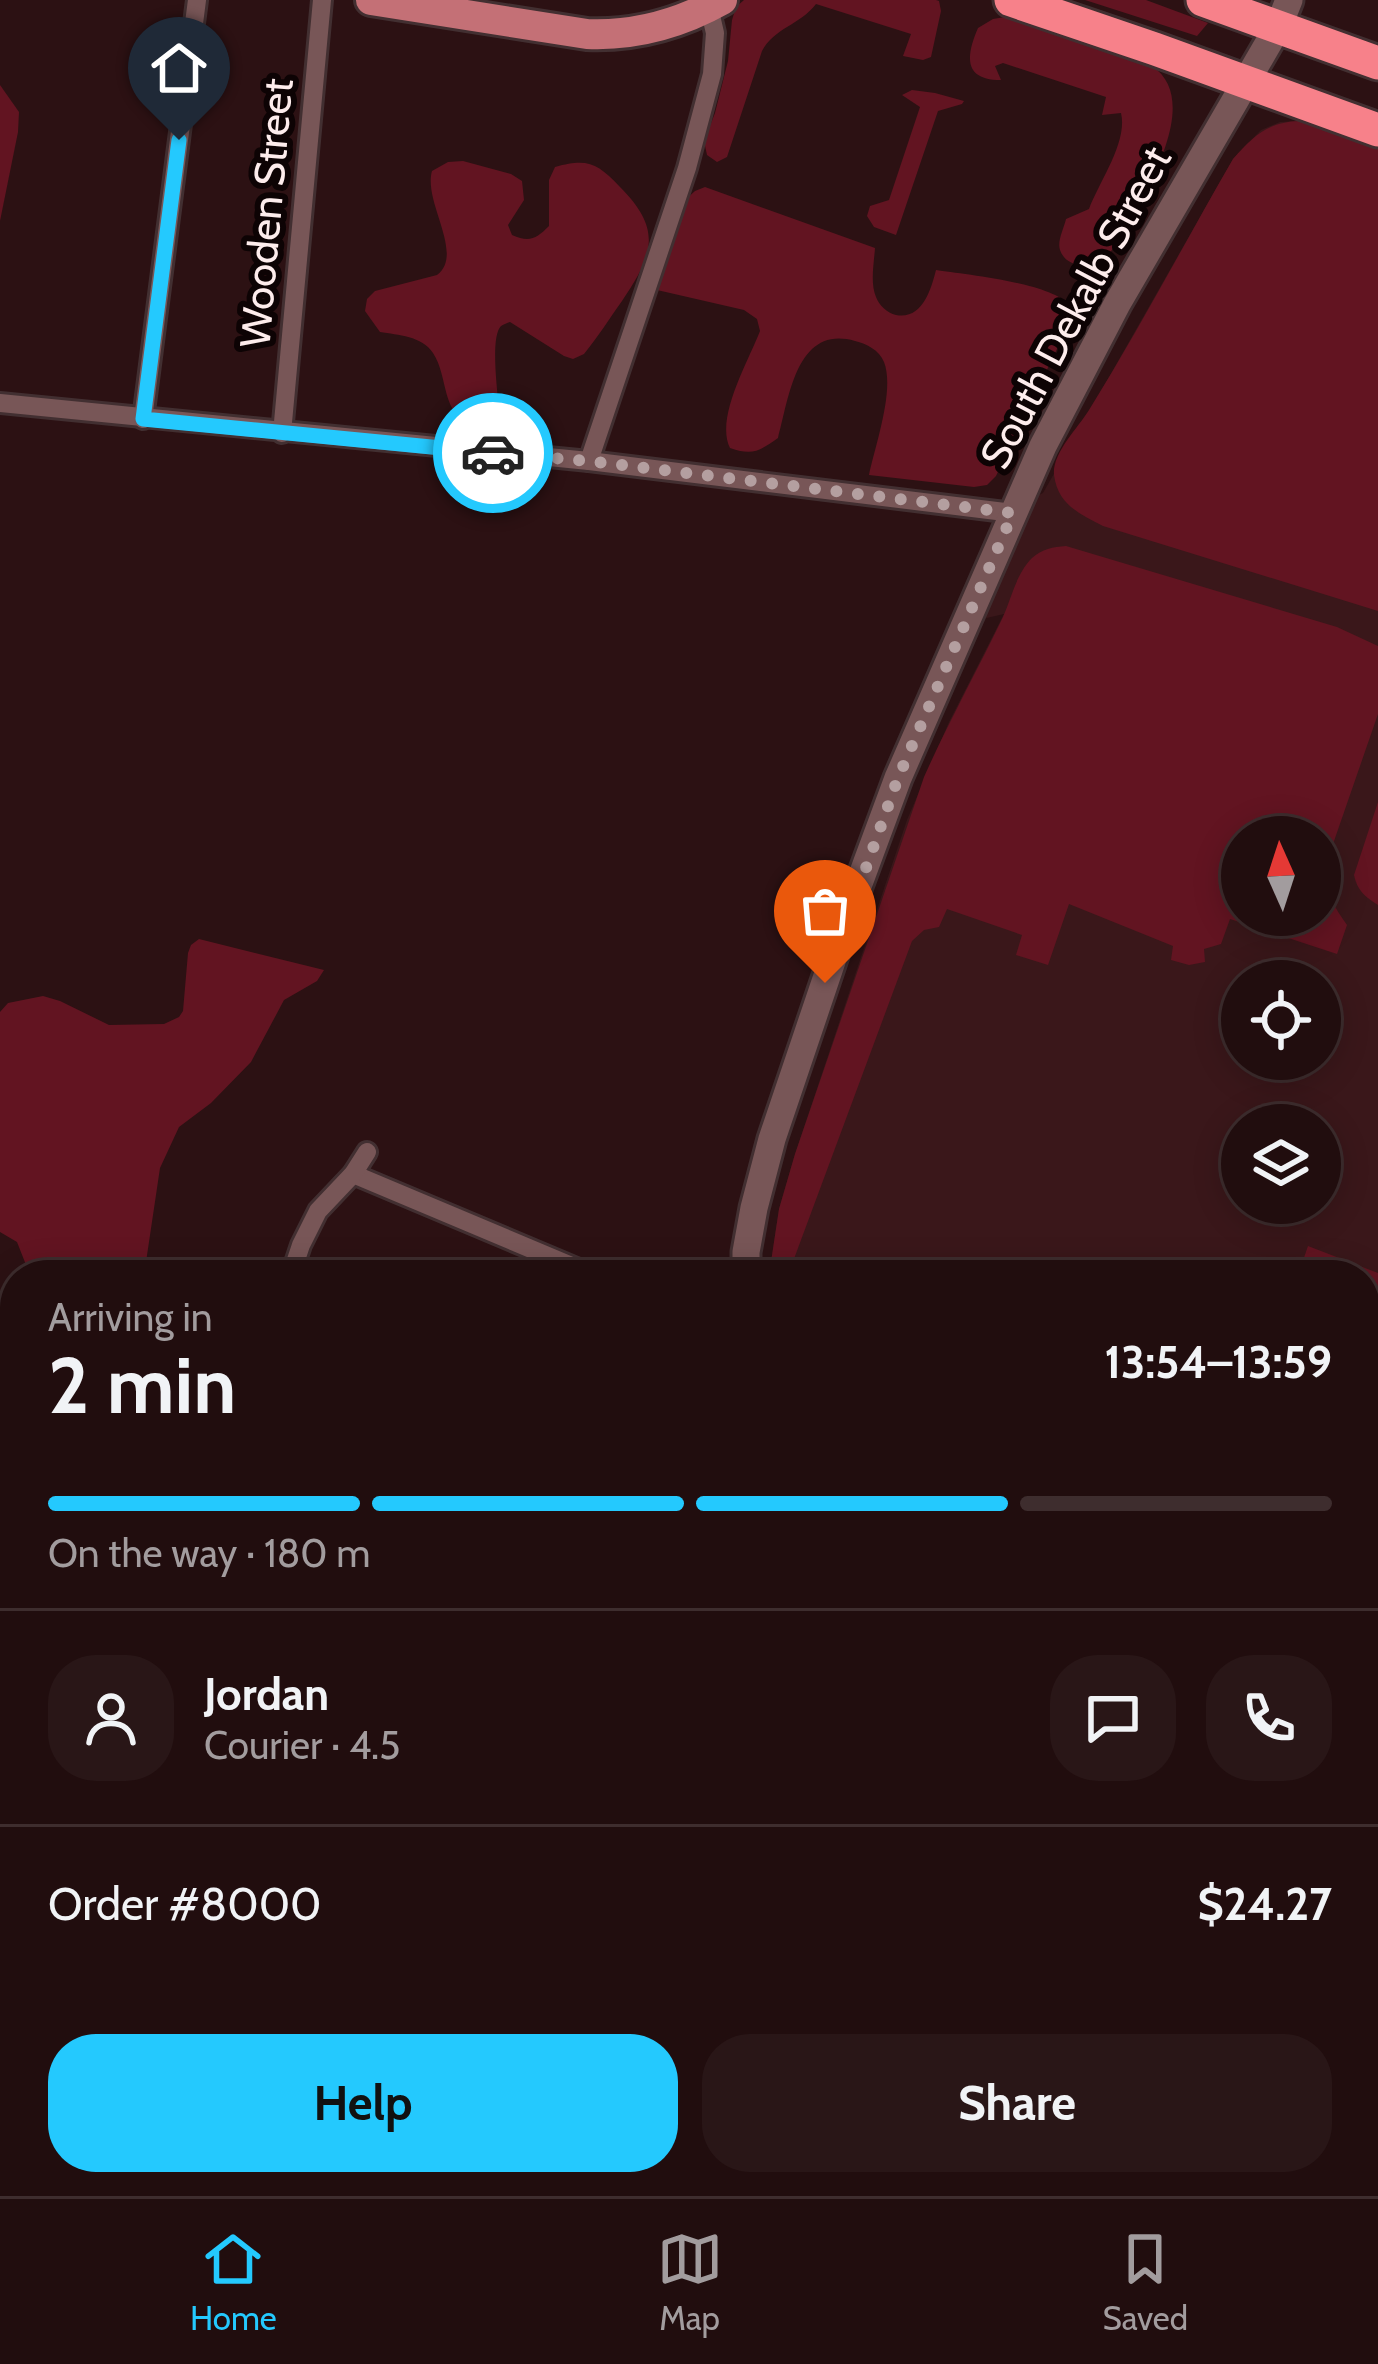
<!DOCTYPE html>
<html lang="en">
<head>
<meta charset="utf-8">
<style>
	body { margin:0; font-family:Cabin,sans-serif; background:#291617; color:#f1f3f6; height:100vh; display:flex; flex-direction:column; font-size:45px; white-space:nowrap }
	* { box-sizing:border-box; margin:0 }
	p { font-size:39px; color:#a29c9e }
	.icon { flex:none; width:66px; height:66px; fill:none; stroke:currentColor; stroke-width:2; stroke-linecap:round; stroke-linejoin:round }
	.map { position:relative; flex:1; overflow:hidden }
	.panel { position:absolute; left:0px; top:1260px; width:1380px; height:936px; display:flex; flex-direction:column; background:#210d0e; border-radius:48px 48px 0 0; box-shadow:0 6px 30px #0003,0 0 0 3px #3e2d2e }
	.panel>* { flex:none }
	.needle { width:78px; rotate:357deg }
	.buttons { position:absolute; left:1221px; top:816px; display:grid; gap:24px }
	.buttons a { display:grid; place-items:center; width:120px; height:120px; border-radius:50%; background:#210d0e; box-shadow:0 6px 30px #0003,0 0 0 3px #3e2d2e; font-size:60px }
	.pin { position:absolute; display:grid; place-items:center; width:102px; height:102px; color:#fff; margin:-123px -51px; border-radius:50% 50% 50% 0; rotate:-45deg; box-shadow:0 0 12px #0007 }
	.pin .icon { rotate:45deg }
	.courier { position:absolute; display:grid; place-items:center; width:120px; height:120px; margin:-60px; border:9px solid #24c9fe; border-radius:50%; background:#fff; color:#222; box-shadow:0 3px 15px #0007 }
	.overview em { font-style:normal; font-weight:800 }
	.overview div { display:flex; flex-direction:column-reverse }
	.overview { display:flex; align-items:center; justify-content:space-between; height:204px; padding:0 48px }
	h1 { font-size:78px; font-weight:800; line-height:90px }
	.bar { display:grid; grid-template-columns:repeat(4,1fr); gap:18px 12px; align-content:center; height:144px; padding:0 48px }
	.bar i { height:15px; border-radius:9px; background:#3e2d2e }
	.bar .active { background:#24c9fe }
	.bar p { grid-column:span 4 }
	.line { display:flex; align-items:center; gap:30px; padding:0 48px; border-top:3px solid #3e2d2e }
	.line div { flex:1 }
	.round { display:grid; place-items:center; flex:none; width:126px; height:126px; border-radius:48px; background:#291617 }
	.primary-button { display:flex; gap:24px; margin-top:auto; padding:24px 48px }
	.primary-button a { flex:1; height:138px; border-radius:48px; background:#24c9fe; color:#111; font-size:48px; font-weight:800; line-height:138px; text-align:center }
	.primary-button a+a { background:#291617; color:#f1f3f6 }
	.tabs { display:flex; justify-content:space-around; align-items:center; height:168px; border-top:3px solid #3e2d2e; background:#210d0e; font-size:33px; color:#a29c9e }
	.tabs a { display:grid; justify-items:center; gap:6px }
	.tabs .active { color:#24c9fe }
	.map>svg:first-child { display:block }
</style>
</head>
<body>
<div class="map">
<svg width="1378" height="2196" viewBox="0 0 1378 2196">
	<rect width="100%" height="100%" fill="#2c1113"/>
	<path fill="#3a171a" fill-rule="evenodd" d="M1299,121L1378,140V2114L1365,2111V1275H769L779,1209L795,1154L907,820L949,722L1004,614L982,619L1001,575L1039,495L1043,493L1233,159L1261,130L1280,122ZM1242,837H1320V915H1242ZM1242,981H1320V1059H1242ZM1242,1125H1320V1203H1242Z"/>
	<g fill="#621421" fill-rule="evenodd">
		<path d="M744,0H936L939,1L941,11L931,57L923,60L903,56L911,34L816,4C800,25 774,28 762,51L727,157L717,162L707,155L704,141L715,113L728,61L732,20L736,7Z"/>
		<polygon points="1085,0 1146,0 1208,23 1197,36"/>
		<path d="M1011,16C1043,27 1076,38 1109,49C1123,54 1140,58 1152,66C1210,105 1130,217 1107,259C1093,267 1067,270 1060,250C1057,241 1064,228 1066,219L1089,209C1099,182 1128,142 1121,113L1102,115L1106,97L1003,63L995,66L1001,80C963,80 966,56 978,28L993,19Z"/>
		<polygon points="0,85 19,112 18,132 0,221"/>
		<polygon points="912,90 935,93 964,101 962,104 938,111 896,235 874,227 867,216 870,206 889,200 920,107 902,95"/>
		<path d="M1299,121L1348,129L1378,140V611L1103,526C1080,514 1058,505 1054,475C1052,453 1078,428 1089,410C1140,328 1185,242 1233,159C1253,136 1268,122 1299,121Z"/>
		<path d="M463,161L511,174L522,181L524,200L508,225L512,235C530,243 537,238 549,226V180L555,167C588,158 597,163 620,187C663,230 653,255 622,301C609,319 598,337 584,354L573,359L564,356L510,322C507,323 504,324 501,326C489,338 499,402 500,420C491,428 485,429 474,426C440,415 449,377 433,353C422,336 398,335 380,332L365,311L367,299L375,291L437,275C465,254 423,202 432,171L448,162Z"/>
		<path d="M705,187L875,248C874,263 870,283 876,297C879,305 887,313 896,315C922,320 931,290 936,270C962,274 1054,283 1068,305C1072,312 1070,316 1069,324L996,476L987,485L974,487L869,475C875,446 895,390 884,362C879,350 867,344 855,341C796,324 789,399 778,438C759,451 753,456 730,448C715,418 748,362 760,331L757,319L744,310L657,290L684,201L695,191Z"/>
		<path d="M1066,546L1337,627L1378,646V714L1324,870C1326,892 1334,907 1347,925L1337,954L1230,919L1221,944L1204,949L1205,962L1189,965L1171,960L1173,946L1069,904L1048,965L1016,955L1022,935L947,909L939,927L924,930L912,941L788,1275H769L779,1209L795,1154L924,777C948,723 977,671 1003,617C1012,597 1016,574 1032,558C1042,549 1053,547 1066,546ZM1242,837H1320V915H1242Z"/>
		<path d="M1378,802V905C1365,897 1357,890 1354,875Z"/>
		<polygon points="199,939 324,970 317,981 284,1000 251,1062 211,1103 179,1127 160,1168 146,1262 148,1275 30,1275 17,1242 0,1232 0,1012 8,1003 43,996 60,1001 109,1025 164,1024 179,1017 183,1011 188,953 191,945"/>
		<polygon points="1308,1246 1378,1273 1378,1346 1365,1341 1365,1275 1298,1275"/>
		<polygon points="1365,1484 1378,1486 1378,2196 770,2196 799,2181 1365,2181"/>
		<polygon points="550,2181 643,2181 629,2189 628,2196 547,2196"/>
	</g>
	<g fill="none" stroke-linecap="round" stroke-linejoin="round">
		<polyline stroke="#a8696f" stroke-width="8" points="1365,2169 1378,2172"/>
		<g stroke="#422f31" stroke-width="24">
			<g id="street">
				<polyline points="0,403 589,461 1013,513"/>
				<polyline points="143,419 197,0"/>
				<polyline points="282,433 322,0"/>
				<polyline points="589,461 687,168 712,74 715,33 709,7"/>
				<polyline points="353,1174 593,1275"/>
				<polyline points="291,1275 301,1245 318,1211 353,1174 367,1152"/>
				<polyline points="0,1402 15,1401"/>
				<polyline points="0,1591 15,1645"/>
				<polyline points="6,2196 15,2162"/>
				<polyline points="335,2196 341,2181"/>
			</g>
		</g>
		<g stroke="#422f31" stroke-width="33">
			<g id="secondary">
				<polyline points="746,1275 746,1252 754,1208 772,1139 851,905 898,778 1043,446 1117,304 1279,25 1289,0"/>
				<polyline points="960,2196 962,2181"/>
			</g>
		</g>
		<g stroke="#422f31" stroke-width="36">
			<path id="primary" d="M371,0L587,34C634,36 681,23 722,0"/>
		</g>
		<g stroke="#422f31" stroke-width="39">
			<g id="highway">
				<polyline points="1011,0 1155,49 1378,130"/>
				<polyline points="1203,0 1378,63"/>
			</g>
		</g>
		<use href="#street" stroke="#785657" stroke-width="18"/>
		<use href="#secondary" stroke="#785657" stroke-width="27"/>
		<use href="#primary" stroke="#c47076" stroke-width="30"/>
		<use href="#highway" stroke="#f7818a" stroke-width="33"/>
	</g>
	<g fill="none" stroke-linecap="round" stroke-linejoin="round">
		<polyline stroke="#b49fa0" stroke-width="12" stroke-dasharray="0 21.6" points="493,453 589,461 1013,513 898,778 825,983"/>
		<polyline stroke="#24c9fe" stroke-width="15" points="179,140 143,419 493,453"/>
	</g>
	<g text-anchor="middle" stroke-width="12" stroke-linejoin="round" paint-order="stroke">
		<g font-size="42" fill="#fdecec" stroke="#0d0304">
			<text transform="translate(266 213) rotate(-85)" y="15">Wooden Street</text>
			<text transform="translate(1075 307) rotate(-62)" y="15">South Dekalb Street</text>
		</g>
	</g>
</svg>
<div class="buttons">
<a><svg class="needle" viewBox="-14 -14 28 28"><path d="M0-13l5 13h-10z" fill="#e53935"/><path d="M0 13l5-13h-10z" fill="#a29c9e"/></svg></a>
<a><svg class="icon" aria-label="locate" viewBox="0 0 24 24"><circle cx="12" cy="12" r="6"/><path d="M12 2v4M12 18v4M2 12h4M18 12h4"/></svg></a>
<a><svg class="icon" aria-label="layers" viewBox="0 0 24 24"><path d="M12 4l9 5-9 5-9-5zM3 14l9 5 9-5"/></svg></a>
</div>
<div class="pin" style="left:825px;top:983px;background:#ea580c"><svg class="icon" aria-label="bag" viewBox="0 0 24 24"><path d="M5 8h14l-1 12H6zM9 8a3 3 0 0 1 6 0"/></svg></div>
<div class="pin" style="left:179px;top:140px;background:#1f2937"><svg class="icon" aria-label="home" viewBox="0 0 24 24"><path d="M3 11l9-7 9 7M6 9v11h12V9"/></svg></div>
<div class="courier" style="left:493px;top:453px"><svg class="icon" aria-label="car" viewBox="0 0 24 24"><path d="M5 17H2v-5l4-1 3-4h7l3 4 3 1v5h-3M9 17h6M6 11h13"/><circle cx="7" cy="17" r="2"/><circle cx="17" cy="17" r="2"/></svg></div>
<section class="panel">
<div class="overview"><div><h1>2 min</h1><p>Arriving in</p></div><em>13:54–13:59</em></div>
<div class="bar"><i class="active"></i><i class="active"></i><i class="active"></i><i></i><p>On the way · 180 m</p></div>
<div class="line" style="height:216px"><a class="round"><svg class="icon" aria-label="person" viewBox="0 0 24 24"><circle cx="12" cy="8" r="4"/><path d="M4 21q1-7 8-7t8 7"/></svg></a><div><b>Jordan</b><p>Courier · 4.5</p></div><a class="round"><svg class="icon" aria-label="chat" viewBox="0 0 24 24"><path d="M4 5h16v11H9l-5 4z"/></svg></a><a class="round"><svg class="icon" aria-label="phone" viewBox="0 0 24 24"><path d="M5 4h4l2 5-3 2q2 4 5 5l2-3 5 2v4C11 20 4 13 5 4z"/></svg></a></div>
<div class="line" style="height:156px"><div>Order #8000</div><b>$24.27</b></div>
<div class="primary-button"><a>Help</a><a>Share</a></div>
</section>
</div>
<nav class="tabs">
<a class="active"><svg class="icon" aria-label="home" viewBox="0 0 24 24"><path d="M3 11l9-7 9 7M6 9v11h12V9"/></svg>Home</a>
<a><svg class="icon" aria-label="map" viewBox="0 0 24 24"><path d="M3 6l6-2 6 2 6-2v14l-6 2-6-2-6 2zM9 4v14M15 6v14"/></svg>Map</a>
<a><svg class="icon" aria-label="saved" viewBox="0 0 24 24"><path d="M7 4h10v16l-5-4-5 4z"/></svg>Saved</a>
</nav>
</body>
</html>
